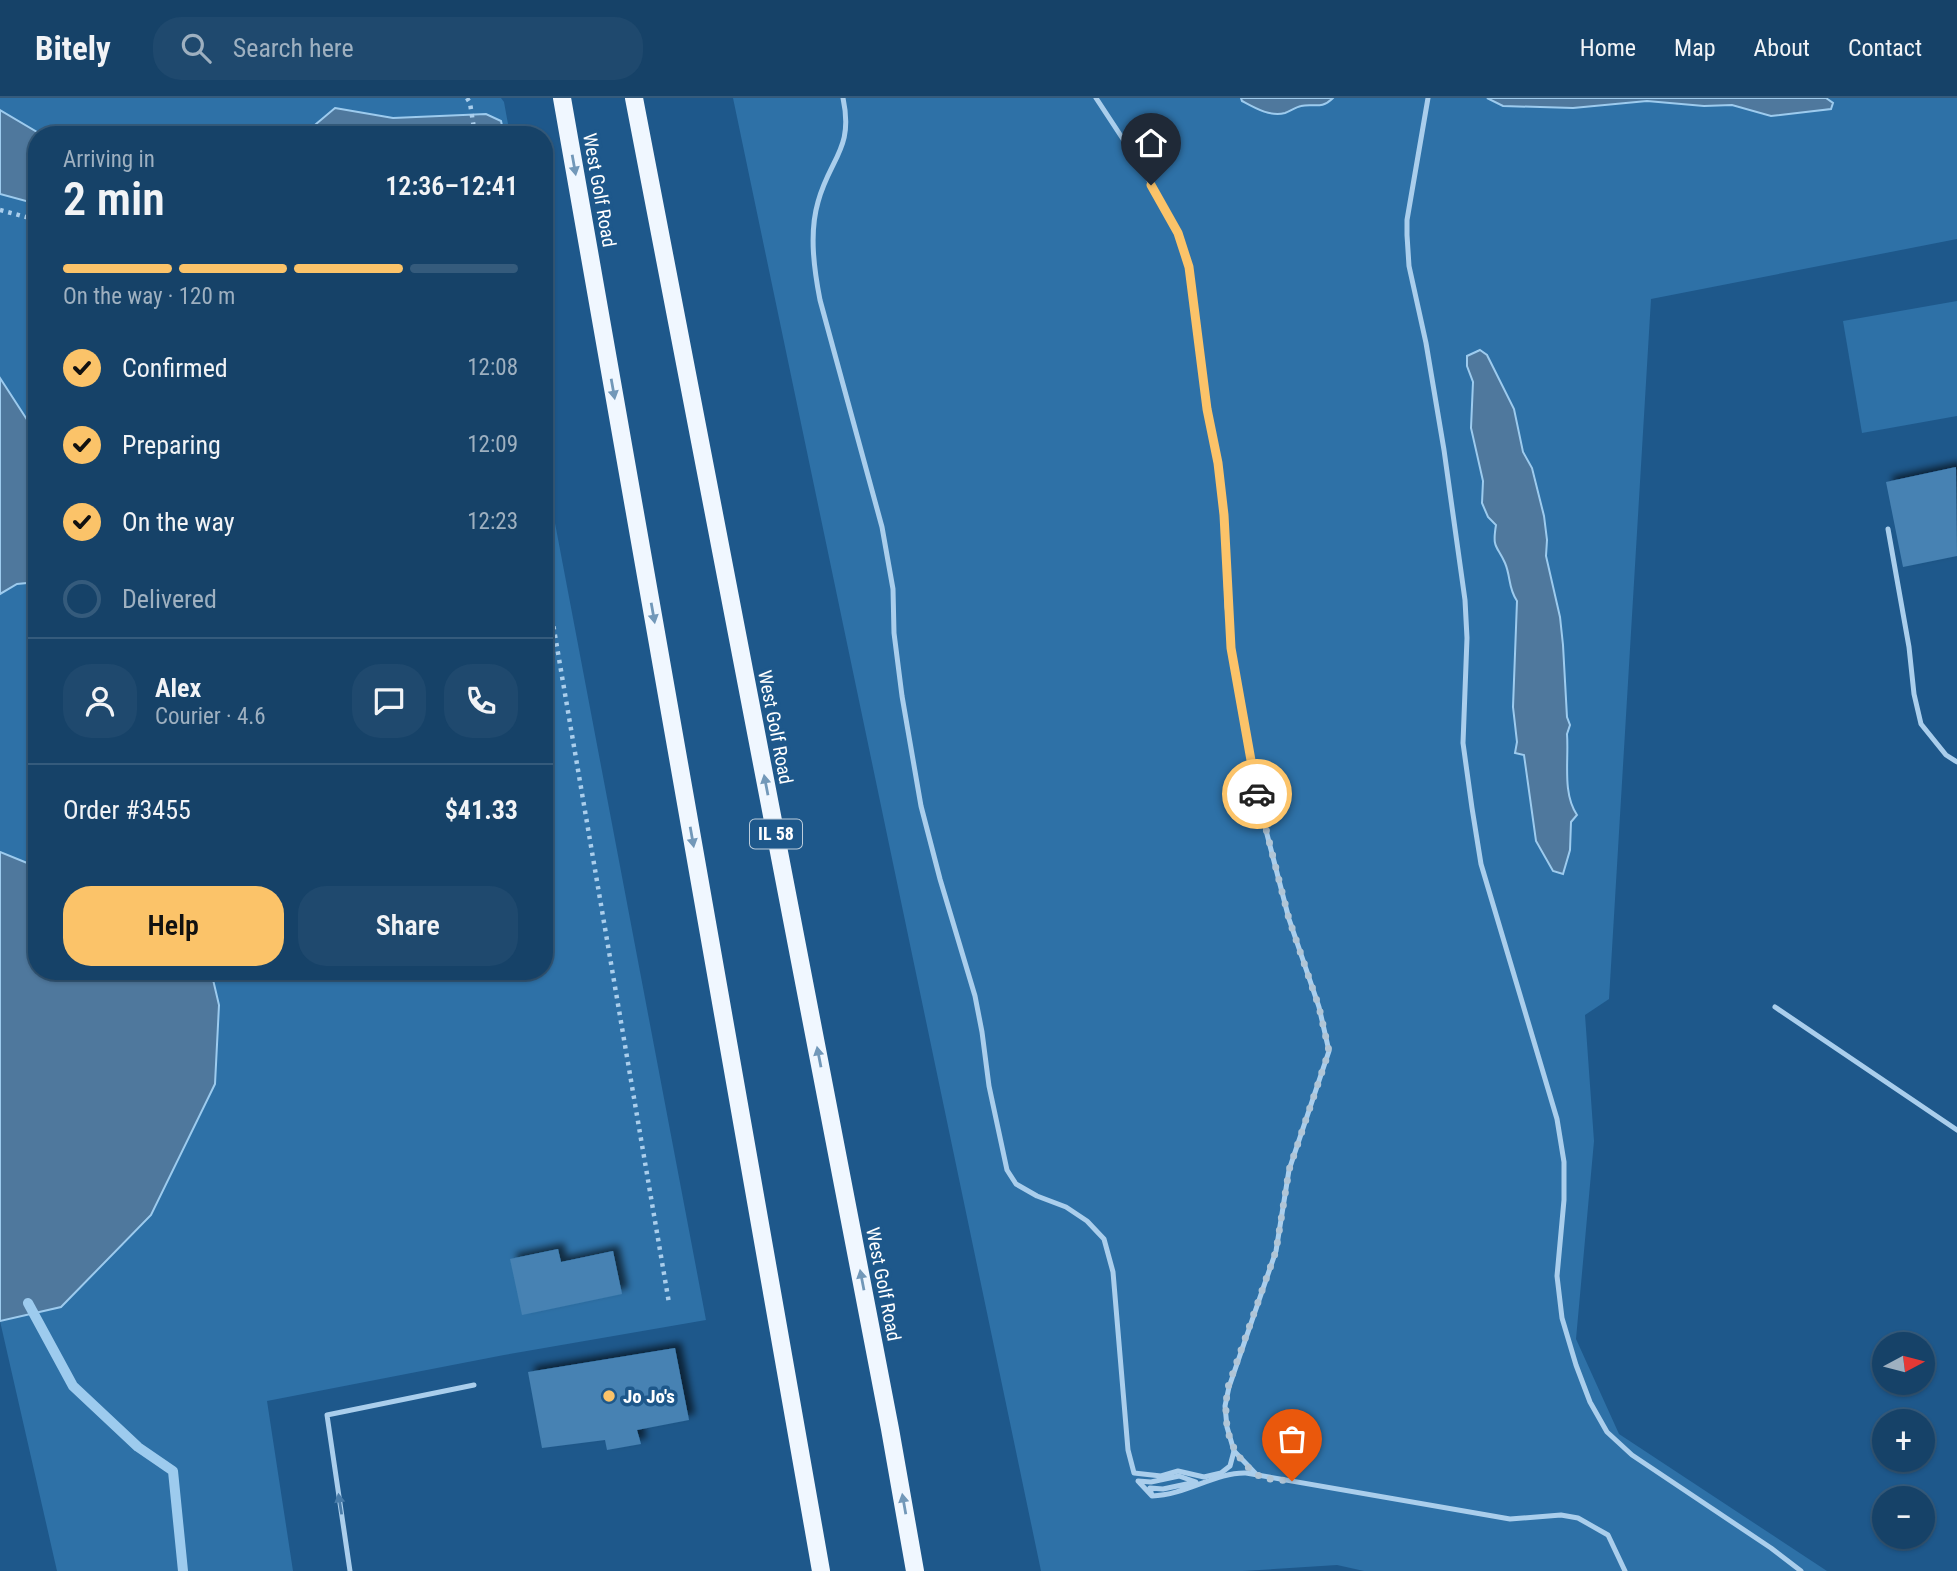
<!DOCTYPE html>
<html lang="en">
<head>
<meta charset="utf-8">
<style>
	body { margin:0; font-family:"Roboto Condensed",sans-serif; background:#1f496e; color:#f1f3f6; height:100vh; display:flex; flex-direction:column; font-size:26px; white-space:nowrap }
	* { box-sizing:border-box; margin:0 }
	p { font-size:23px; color:#9eb0c0 }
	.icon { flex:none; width:38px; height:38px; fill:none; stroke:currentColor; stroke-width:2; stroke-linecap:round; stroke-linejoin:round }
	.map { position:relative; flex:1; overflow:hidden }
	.sheet { position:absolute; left:28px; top:28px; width:525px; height:854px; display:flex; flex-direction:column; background:#164268; border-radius:28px; box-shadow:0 2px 5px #0004,0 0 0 2px #355b7c }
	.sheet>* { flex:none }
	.needle { width:46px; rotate:83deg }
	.buttons { position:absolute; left:1872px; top:1234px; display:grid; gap:14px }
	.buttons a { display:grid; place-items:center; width:63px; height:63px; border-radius:50%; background:#164268; box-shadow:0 2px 5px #0004,0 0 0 2px #355b7c; font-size:35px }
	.pin { position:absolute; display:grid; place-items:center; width:60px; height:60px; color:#fff; margin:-72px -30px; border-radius:50% 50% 50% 0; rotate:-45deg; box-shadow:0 0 7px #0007 }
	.pin .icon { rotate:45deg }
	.courier { position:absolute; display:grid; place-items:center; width:70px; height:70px; margin:-35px; border:5px solid #fbc369; border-radius:50%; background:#fff; color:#222; box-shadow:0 2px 9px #0007 }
	.summary em { font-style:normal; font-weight:600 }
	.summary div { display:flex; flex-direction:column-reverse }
	.summary { display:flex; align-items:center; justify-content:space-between; height:119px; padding:0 35px }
	h1 { font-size:46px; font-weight:600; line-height:52px }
	.bar { display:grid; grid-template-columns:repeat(4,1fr); gap:10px 7px; align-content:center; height:84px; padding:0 35px }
	.bar i { height:9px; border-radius:5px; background:#355b7c }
	.bar .active { background:#fbc369 }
	.bar p { grid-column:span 4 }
	.line { display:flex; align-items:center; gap:18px; padding:0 35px; border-top:2px solid #355b7c }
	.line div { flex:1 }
	.round { display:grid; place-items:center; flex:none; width:74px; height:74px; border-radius:28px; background:#1f496e }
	ol { padding:0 35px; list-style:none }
	li { display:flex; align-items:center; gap:21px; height:77px }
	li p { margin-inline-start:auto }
	li .icon { padding:7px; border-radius:50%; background:#fbc369; color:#111; stroke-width:4 }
	li:last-child { color:#9eb0c0 }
	li i { width:38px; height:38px; border:4px solid #355b7c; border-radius:50% }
	.button { display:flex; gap:14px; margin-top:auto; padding:14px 35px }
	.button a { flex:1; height:80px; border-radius:28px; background:#fbc369; color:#111; font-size:28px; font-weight:600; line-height:80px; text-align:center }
	.button a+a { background:#1f496e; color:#f1f3f6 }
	header { display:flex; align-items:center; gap:42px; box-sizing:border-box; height:98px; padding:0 35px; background:#164268; border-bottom:2px solid #355b7c }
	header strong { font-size:33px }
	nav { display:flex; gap:38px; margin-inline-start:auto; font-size:24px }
	.search { width:490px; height:63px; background:#1f496e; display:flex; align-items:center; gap:18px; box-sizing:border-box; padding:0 24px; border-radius:28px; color:#9eb0c0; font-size:26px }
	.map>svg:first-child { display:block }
</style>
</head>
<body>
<header>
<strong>Bitely</strong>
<div class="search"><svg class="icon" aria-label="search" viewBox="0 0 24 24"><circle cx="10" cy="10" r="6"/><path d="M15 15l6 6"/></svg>Search here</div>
<nav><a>Home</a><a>Map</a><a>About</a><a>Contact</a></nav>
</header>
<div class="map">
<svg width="1957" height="1473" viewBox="0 0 1957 1473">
	<defs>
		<filter id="shadow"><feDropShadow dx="6" dy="-6" stdDeviation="3.5" flood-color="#0009"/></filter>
	</defs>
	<rect width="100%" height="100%" fill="#1e588b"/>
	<g fill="#2e71a7">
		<polygon points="0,0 501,0 504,4 510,37 37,37 37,337 0,280"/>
		<polygon points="733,0 1957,0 1957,141 1651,201 1609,901 1585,917 1594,1043 1576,1241 1619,1336 1827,1473 1364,1473 1337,1467 1243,1473 1041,1473"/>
		<polygon points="1957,203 1957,318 1862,335 1843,223"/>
		<polygon points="544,367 706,1222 504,1257 267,1303 293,1473 57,1473 0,1223 61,1209 151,1117 215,986 219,908 210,873 544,873"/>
		<polygon points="37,484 37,769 0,754 0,496 17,486"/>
	</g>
	<g fill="#4f789d" stroke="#9dcbee" stroke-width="2">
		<path d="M1241,0H1333C1321,12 1314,5 1301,8C1296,9 1291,13 1285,15C1270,19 1255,10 1242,3Z"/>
		<polygon points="1487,0 1826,0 1833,5 1831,11 1771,18 1732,7 1704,8 1647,3 1573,10 1503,8"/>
		<polygon points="335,10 393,20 486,16 501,23 504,37 303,37"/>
		<polygon points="0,12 42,37 37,37 37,106 0,96"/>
		<path d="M1480,252L1487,257L1514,311L1523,354L1532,370L1544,418L1547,442L1546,458L1560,519L1563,547L1567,619L1570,627L1567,636C1569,662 1562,695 1577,717L1571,724L1570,752L1563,776L1553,773L1536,743L1524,657L1515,655L1517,644L1513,609L1517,503C1508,490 1511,479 1505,465C1497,447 1492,451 1496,427L1488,419L1482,405L1483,383L1471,330L1473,284L1467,268V258Z"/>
		<polygon points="0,280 37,337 37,484 17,486 0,496"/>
		<polygon points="0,754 37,769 37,873 211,873 219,907 215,986 151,1117 61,1209 0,1223"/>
	</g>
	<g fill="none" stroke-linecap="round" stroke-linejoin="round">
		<polyline stroke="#9dcbee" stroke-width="10" points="28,1205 73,1288 138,1349 173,1373 183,1473"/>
	</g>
	<g fill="#4682b3" filter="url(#shadow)">
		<polygon points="1956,369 1957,458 1903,469 1886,384"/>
		<polygon points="558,1151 561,1164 613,1153 622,1196 522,1217 510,1161"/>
		<polygon points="675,1250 689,1322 637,1332 641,1346 607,1352 605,1342 542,1350 528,1274"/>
	</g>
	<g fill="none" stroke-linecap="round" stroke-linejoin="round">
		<g stroke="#aaceec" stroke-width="4.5" stroke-dasharray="3.5 5" stroke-linecap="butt">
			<polyline points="467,0 470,5 475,37"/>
			<polyline points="0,112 37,122"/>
			<polyline points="544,496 550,508 669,1205"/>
		</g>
		<g stroke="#aaceec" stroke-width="5">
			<path d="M843,0C854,51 830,60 818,104C809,135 814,171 820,202L882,429L893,491L894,535L902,598L921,708L940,781L975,898L982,934L989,988L1007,1072L1016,1086L1037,1098L1066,1109L1087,1123L1104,1141L1113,1174L1128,1352L1134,1375L1161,1378L1178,1373L1204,1379L1221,1375L1230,1368L1234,1353L1227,1329L1225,1308L1229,1289L1276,1153L1289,1072L1329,953L1319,909L1289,821L1254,686L1239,602L1227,509L1224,417L1218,365L1207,311L1189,169L1178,135L1142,70L1096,0"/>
			<polyline points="1428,0 1407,122 1407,137 1409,168 1426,245 1444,352 1465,502 1467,540 1463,645 1472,710 1481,766 1557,1021 1564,1064 1564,1102 1557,1178 1562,1220 1576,1267 1590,1304 1607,1334 1632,1357 1771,1450 1801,1473"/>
			<polyline points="1888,431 1909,549 1914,596 1921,626 1946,657 1957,664"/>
			<polyline points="1775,909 1957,1032"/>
			<polyline points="1234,1353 1256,1376"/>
			<path d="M1152,1398L1150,1390L1163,1391L1196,1384L1179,1378L1151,1384L1138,1383L1152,1398C1186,1397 1216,1374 1246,1375L1510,1421L1561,1417L1578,1420L1608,1437L1625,1473"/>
			<polyline points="350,1473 327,1317 474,1287"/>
		</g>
		<g stroke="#f0f7ff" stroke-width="18">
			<polyline points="562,0 821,1473"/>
			<polyline points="634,0 890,1331 915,1473"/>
		</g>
	</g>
	<defs><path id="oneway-solid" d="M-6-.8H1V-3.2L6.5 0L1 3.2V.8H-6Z" transform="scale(1.75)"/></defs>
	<g fill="#7298b9">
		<use href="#oneway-solid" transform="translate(574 67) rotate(80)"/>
		<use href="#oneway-solid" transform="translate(613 291) rotate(80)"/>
		<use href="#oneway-solid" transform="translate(653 515) rotate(80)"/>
		<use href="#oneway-solid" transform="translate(766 687) rotate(-101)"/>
		<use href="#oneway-solid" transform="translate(692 739) rotate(80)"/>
		<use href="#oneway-solid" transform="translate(819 959) rotate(-101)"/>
		<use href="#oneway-solid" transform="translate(862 1182) rotate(-101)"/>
		<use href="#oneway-solid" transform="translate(904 1406) rotate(-100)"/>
	</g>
	<use fill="#487ba8" href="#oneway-solid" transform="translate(340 1406) rotate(-99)"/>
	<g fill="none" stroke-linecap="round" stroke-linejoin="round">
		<path stroke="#b0c5d6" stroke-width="7" stroke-dasharray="0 12.6" d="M1257,696L1289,821L1319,909L1329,953L1289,1072L1276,1153L1228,1289C1223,1320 1226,1349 1250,1371C1252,1372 1258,1377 1259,1378C1268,1382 1282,1382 1292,1383"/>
		<polyline stroke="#fbc369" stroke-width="9" points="1151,87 1178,135 1189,169 1207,311 1218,365 1224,417 1231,550 1257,696"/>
	</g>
	<circle fill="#fbc369" stroke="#1e588b" stroke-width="2.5" cx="609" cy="1298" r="7"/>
	<g text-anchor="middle" stroke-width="7" stroke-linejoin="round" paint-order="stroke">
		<rect fill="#1e588b" stroke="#bccddc" stroke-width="2" x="750" y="721.5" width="52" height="29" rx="5"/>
		<g font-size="18" font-weight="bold" fill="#fff">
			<text x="776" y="742">IL 58</text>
		</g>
		<g font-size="19" fill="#fff" stroke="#1e588b">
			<text transform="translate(600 92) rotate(80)" y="7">West Golf Road</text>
			<text transform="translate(776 629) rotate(79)" y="7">West Golf Road</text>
			<text transform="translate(884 1186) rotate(79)" y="7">West Golf Road</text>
		</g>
		<g font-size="19" font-weight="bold" fill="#fff" stroke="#1e588b" text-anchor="start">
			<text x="623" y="1305">Jo Jo's</text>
		</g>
	</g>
</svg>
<div class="buttons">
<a><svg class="needle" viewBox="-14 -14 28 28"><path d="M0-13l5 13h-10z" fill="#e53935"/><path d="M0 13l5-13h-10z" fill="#9eb0c0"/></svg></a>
<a>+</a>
<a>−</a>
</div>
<div class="pin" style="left:1292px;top:1383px;background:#ea580c"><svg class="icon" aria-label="bag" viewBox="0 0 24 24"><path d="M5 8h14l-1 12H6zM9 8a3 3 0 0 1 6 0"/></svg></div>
<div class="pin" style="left:1151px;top:87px;background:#1f2937"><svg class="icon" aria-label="home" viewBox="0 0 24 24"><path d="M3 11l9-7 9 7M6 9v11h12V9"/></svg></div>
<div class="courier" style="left:1257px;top:696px"><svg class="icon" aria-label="car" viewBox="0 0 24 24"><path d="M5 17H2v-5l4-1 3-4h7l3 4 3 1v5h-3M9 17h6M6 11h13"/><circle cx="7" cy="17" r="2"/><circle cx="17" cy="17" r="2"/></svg></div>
<section class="sheet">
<div class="summary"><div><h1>2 min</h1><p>Arriving in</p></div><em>12:36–12:41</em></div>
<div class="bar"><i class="active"></i><i class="active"></i><i class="active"></i><i></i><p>On the way · 120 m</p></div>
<ol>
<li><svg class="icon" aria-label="check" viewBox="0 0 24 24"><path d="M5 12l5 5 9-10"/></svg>Confirmed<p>12:08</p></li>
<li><svg class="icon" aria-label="check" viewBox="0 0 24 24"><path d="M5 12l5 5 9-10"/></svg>Preparing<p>12:09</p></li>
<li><svg class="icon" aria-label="check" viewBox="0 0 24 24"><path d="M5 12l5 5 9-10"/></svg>On the way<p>12:23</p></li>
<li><i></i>Delivered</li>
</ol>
<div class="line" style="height:126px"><a class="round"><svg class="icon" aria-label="person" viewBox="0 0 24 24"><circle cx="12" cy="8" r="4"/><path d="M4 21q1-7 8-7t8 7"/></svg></a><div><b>Alex</b><p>Courier · 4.6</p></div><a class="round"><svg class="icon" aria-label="chat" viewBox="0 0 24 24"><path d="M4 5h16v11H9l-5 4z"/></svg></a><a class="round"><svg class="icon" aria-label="phone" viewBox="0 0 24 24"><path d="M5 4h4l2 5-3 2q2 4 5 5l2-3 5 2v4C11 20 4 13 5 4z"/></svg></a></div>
<div class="line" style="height:91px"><div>Order #3455</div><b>$41.33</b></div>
<div class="button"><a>Help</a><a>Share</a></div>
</section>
</div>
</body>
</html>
